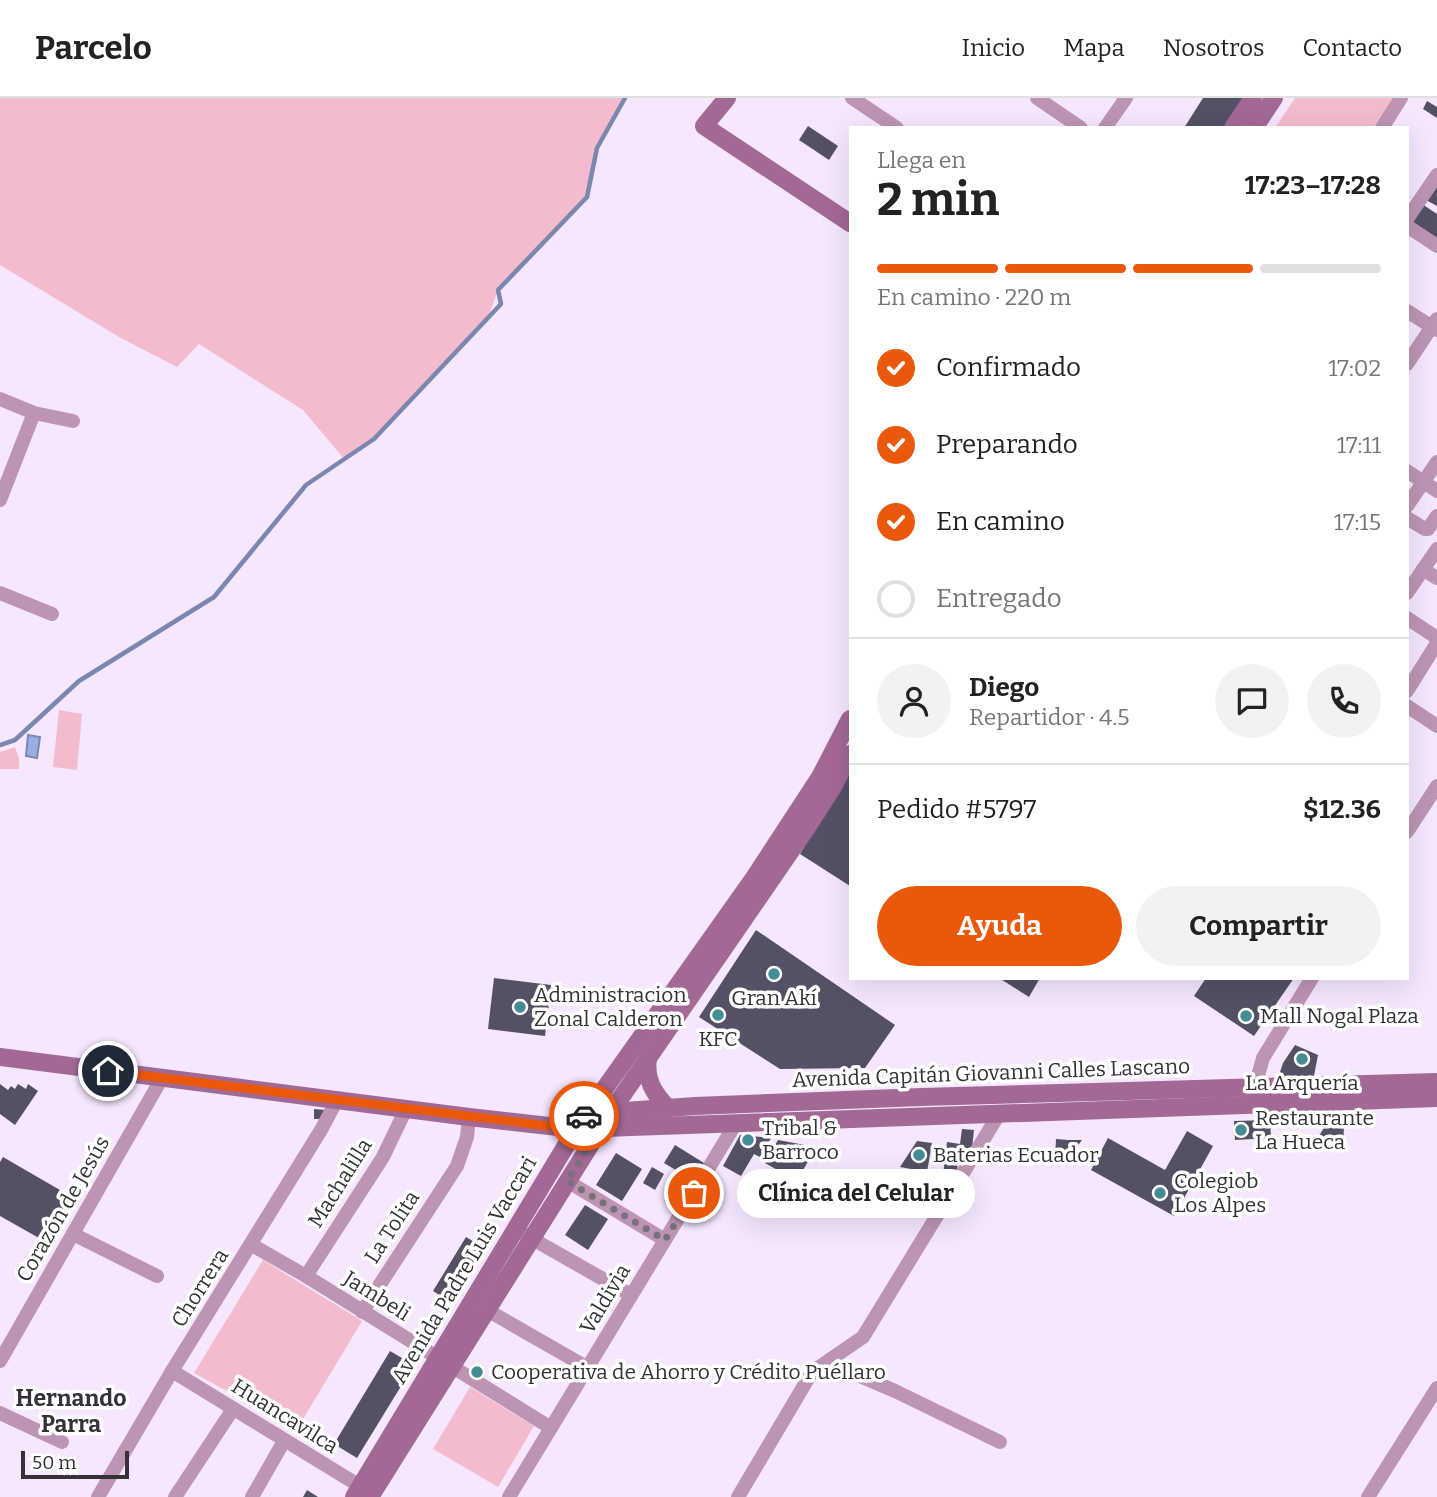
<!DOCTYPE html>
<html lang="es">
<head>
<meta charset="utf-8">
<style>
	body { margin:0; font-family:Bitter,serif; background:#f2f2f2; color:#222; height:100vh; display:flex; flex-direction:column; font-size:26px; white-space:nowrap }
	* { box-sizing:border-box; margin:0 }
	p { font-size:23px; color:#767676 }
	.icon { flex:none; width:38px; height:38px; fill:none; stroke:currentColor; stroke-width:2; stroke-linecap:round; stroke-linejoin:round }
	.map { position:relative; flex:1; overflow:hidden }
	.drawer { position:absolute; left:849px; top:28px; width:560px; height:854px; display:flex; flex-direction:column; background:#fff; border-radius:0px; box-shadow:0 7px 28px #0002 }
	.drawer>* { flex:none }
	.scale { position:absolute; left:21px; bottom:18px; width:108px; box-sizing:border-box; padding-left:7px; border:4px solid #363039; border-top:0; font-size:19px; line-height:24px; white-space:nowrap; color:#363039; -webkit-text-stroke:5px #fff; paint-order:stroke }
	.pin { position:absolute; display:grid; place-items:center; width:60px; height:60px; color:#fff; margin:-30px; border:4px solid #fff; border-radius:50%; box-shadow:0 2px 7px #0007 }
	.courier { position:absolute; display:grid; place-items:center; width:70px; height:70px; margin:-35px; border:5px solid #ea580c; border-radius:50%; background:#fff; color:#222; box-shadow:0 2px 9px #0007 }
	.bubble { position:absolute; height:49px; border-radius:24px; background:#fff; box-shadow:0 7px 28px #0002; font-size:23px; font-weight:700; line-height:49px; text-align:center }
	.headline em { font-style:normal; font-weight:700 }
	.headline div { display:flex; flex-direction:column-reverse }
	.headline { display:flex; align-items:center; justify-content:space-between; height:119px; padding:0 28px }
	h1 { font-size:46px; font-weight:700; line-height:52px }
	.bar { display:grid; grid-template-columns:repeat(4,1fr); gap:10px 7px; align-content:center; height:84px; padding:0 28px }
	.bar i { height:9px; border-radius:5px; background:#e0e0e0 }
	.bar .on { background:#ea580c }
	.bar p { grid-column:span 4 }
	.line { display:flex; align-items:center; gap:18px; padding:0 28px; border-top:2px solid #e0e0e0 }
	.line div { flex:1 }
	.round { display:grid; place-items:center; flex:none; width:74px; height:74px; border-radius:37px; background:#f2f2f2 }
	ol { padding:0 28px; list-style:none }
	li { display:flex; align-items:center; gap:21px; height:77px }
	li p { margin-inline-start:auto }
	li .icon { padding:7px; border-radius:50%; background:#ea580c; color:#fff; stroke-width:4 }
	li:last-child { color:#767676 }
	li i { width:38px; height:38px; border:4px solid #e0e0e0; border-radius:50% }
	.cta { display:flex; gap:14px; margin-top:auto; padding:14px 28px }
	.cta a { flex:1; height:80px; border-radius:42px; background:#ea580c; color:#fff; font-size:28px; font-weight:700; line-height:80px; text-align:center }
	.cta a+a { background:#f2f2f2; color:#222 }
	header { display:flex; align-items:center; gap:42px; box-sizing:border-box; height:98px; padding:0 35px; background:#fff; border-bottom:2px solid #e0e0e0 }
	header strong { font-size:33px }
	nav { display:flex; gap:38px; margin-inline-start:auto; font-size:24px }
	.map>svg:first-child { display:block }
</style>
</head>
<body>
<header>
<strong>Parcelo</strong>
<nav><a>Inicio</a><a>Mapa</a><a>Nosotros</a><a>Contacto</a></nav>
</header>
<div class="map">
<svg width="1437" height="1399" viewBox="0 0 1437 1399">
	<rect width="100%" height="100%" fill="#f6e7fe"/>
	<g fill="#f3bcce">
		<polygon points="0,0 625,0 597,50 587,99 498,192 488,220 374,341 344,361 303,312 199,246 177,269 119,239 0,167"/>
		<polygon points="1295,0 1406,0 1387,30 1275,30"/>
		<polygon points="59,612 82,616 77,672 53,669"/>
		<polygon points="15,649 19,660 19,671 0,671 0,654"/>
		<polygon points="263,1162 362,1223 297,1331 194,1275"/>
		<polygon points="470,1289 534,1328 498,1389 433,1351"/>
	</g>
	<polygon fill="#9aace2" stroke="#7c87af" stroke-width="2" points="28,637 40,639 37,660 26,658"/>
	<g fill="none" stroke-linecap="round" stroke-linejoin="round">
		<polyline stroke="#7c87af" stroke-width="4.5" points="0,647 15,642 79,583 214,499 306,387 374,341 501,206 498,192 587,99 597,50 625,0"/>
	</g>
	<g fill="#545165">
		<polygon points="1203,0 1243,0 1224,30 1184,30"/>
		<polygon points="1427,3 1437,9 1437,20 1423,11"/>
		<polygon points="808,28 838,48 829,62 799,42"/>
		<polygon points="1437,84 1437,108 1426,102"/>
		<polygon points="1422,106 1437,116 1437,141 1411,123"/>
		<polygon points="850,669 850,788 800,756"/>
		<polygon points="756,832 895,927 865,970 780,971 699,919"/>
		<polygon points="494,880 551,887 545,938 488,931"/>
		<polygon points="999,880 1040,880 1029,899"/>
		<polygon points="1206,880 1294,880 1254,938 1194,898"/>
		<polygon points="1295,947 1318,957 1314,978 1285,979 1280,974 1283,965"/>
		<polygon points="0,986 8,992 11,988 15,991 18,986 26,991 28,986 38,993 15,1027 0,1016"/>
		<polygon points="314,1011 325,1012 324,1021 314,1021"/>
		<polygon points="1270,1022 1271,1040 1235,1042 1234,1023"/>
		<polygon points="1325,1028 1344,1029 1343,1047 1314,1046"/>
		<polygon points="962,1031 974,1032 971,1060 959,1059 956,1078 943,1077 947,1044 960,1046"/>
		<polygon points="1187,1033 1213,1048 1174,1118 1091,1072 1108,1040 1165,1072"/>
		<polygon points="740,1037 771,1040 760,1059 754,1056 741,1078 723,1068"/>
		<polygon points="1056,1041 1068,1042 1082,1042 1067,1062 1055,1062"/>
		<polygon points="778,1042 816,1049 797,1083 765,1065"/>
		<polygon points="917,1043 932,1045 927,1074 900,1069"/>
		<polygon points="675,1047 704,1065 694,1083 664,1065"/>
		<polygon points="616,1055 642,1071 622,1103 596,1087"/>
		<polygon points="3,1059 72,1099 46,1144 0,1118 0,1064"/>
		<polygon points="652,1069 664,1076 655,1092 643,1085"/>
		<polygon points="585,1107 608,1121 588,1152 565,1137"/>
		<polygon points="466,1139 486,1151 452,1205 433,1193"/>
		<polygon points="390,1253 414,1267 357,1360 334,1346"/>
		<polygon points="307,1392 318,1399 303,1399"/>
	</g>
	<g fill="none" stroke-linecap="round" stroke-linejoin="round">
		<g stroke="#bd95b3" stroke-width="14">
			<polyline points="852,0 897,30"/>
			<polyline points="1037,0 1081,30"/>
			<polyline points="1105,30 1126,0"/>
			<polyline points="1382,30 1401,0"/>
			<polyline points="1407,121 1437,77"/>
			<polyline points="1407,128 1437,148"/>
			<polyline points="1407,213 1437,232"/>
			<polyline points="1407,266 1437,221"/>
			<polyline points="0,301 34,315 73,323"/>
			<polyline points="1407,373 1437,393"/>
			<polyline points="0,402 34,315"/>
			<polyline points="1407,408 1437,364"/>
			<polyline points="1407,420 1425,431 1428,431 1437,418"/>
			<polyline points="1423,471 1437,480"/>
			<polyline points="0,495 52,516"/>
			<polyline points="1407,495 1437,451"/>
			<polyline points="1407,520 1437,540"/>
			<polyline points="1407,593 1437,545"/>
			<polyline points="1407,608 1437,628"/>
			<polyline points="1407,734 1437,688"/>
			<polyline points="1253,996 1263,960 1312,880"/>
			<polyline points="567,1083 665,1142"/>
			<polyline points="515,1131 631,1197"/>
			<polyline points="73,1136 157,1178"/>
			<polyline points="252,1147 306,1178 551,1330"/>
			<polyline points="306,1178 383,1059 406,1011"/>
			<polyline points="487,1212 588,1270"/>
			<polyline points="362,1214 457,1068 467,1039 469,1019"/>
			<polyline points="831,1261 846,1272 895,1293 1000,1344"/>
			<polyline points="0,1263 162,980"/>
			<polyline points="172,1273 368,1393"/>
			<polyline points="0,1315 62,1344"/>
			<polyline points="98,1399 172,1273 321,1032 337,1002"/>
			<polyline points="175,1399 233,1311"/>
			<polyline points="252,1399 284,1343"/>
			<polyline points="509,1399 736,1025"/>
			<polyline points="738,1399 812,1274 863,1239 999,1016"/>
			<polyline points="1368,1399 1437,1290"/>
		</g>
		<g stroke="#a36995" stroke-width="18">
			<polyline points="727,0 704,28 850,125"/>
			<polyline points="1233,30 1253,0"/>
			<polyline points="1254,30 1274,0"/>
			<polyline points="0,959 469,1019 576,1031 1437,1000"/>
			<path d="M648,959C645,981 653,995 668,1010"/>
			<polyline points="578,1020 611,1014 695,1008 922,999 1437,984"/>
			<polyline points="354,1399 576,1031 754,780 820,679 850,621"/>
			<polyline points="370,1399 611,1014 808,728 833,689 850,656"/>
		</g>
	</g>
	<g fill="none" stroke-linecap="round" stroke-linejoin="round">
		<polyline stroke="#79707e" stroke-width="7" stroke-dasharray="0 12.6" points="584,1018 611,1014 567,1083 665,1142 694,1095"/>
		<polyline stroke="#ea580c" stroke-width="9" points="108,973 548,1028 584,1018"/>
	</g>
	<g fill="#458c94" stroke="#fff" stroke-width="2.5">
		<circle cx="774" cy="876" r="7"/>
		<circle cx="520" cy="909" r="7"/>
		<circle cx="718" cy="917" r="7"/>
		<circle cx="1246" cy="918" r="7"/>
		<circle cx="1302" cy="961" r="7"/>
		<circle cx="1241" cy="1032" r="7"/>
		<circle cx="748" cy="1042" r="7"/>
		<circle cx="919" cy="1057" r="7"/>
		<circle cx="1160" cy="1095" r="7"/>
		<circle cx="477" cy="1274" r="7"/>
	</g>
	<g text-anchor="middle" stroke-width="7" stroke-linejoin="round" paint-order="stroke">
		<g font-size="21" fill="#363039" stroke="#fff" text-anchor="start">
			<text x="534" y="904">Administracion<tspan x="534" dy="24">Zonal Calderon</tspan></text>
			<text x="774" y="907" text-anchor="middle">Gran Akí</text>
			<text x="1260" y="925">Mall Nogal Plaza</text>
			<text x="718" y="948" text-anchor="middle">KFC</text>
			<text x="1302" y="992" text-anchor="middle">La Arquería</text>
			<text x="1255" y="1027">Restaurante<tspan x="1255" dy="24">La Hueca</tspan></text>
			<text x="762" y="1037">Tribal &amp;<tspan x="762" dy="24">Barroco</tspan></text>
			<text x="933" y="1064">Baterias Ecuador</text>
			<text x="1174" y="1090">Colegiob<tspan x="1174" dy="24">Los Alpes</tspan></text>
			<text x="491" y="1281">Cooperativa de Ahorro y Crédito Puéllaro</text>
		</g>
		<g font-size="21" fill="#363039" stroke="#fff">
			<text transform="translate(991 975) rotate(-2)" y="7">Avenida Capitán Giovanni Calles Lascano</text>
			<text transform="translate(340 1085) rotate(-58)" y="7">Machalilla</text>
			<text transform="translate(63 1111) rotate(-60)" y="7">Corazón de Jesús</text>
			<text transform="translate(392 1129) rotate(-57)" y="7">La Tolita</text>
			<text transform="translate(464 1172) rotate(-59)" y="7">Avenida Padre Luis Vaccari</text>
			<text transform="translate(200 1190) rotate(-58)" y="7">Chorrera</text>
			<text transform="translate(377 1198) rotate(32)" y="7">Jambeli</text>
			<text transform="translate(605 1201) rotate(-59)" y="7">Valdivia</text>
			<text transform="translate(285 1318) rotate(32)" y="7">Huancavilca</text>
		</g>
		<g font-size="23" font-weight="bold" fill="#363039" stroke="#fff">
			<text x="71" y="1308">Hernando<tspan x="71" dy="26">Parra</tspan></text>
		</g>
	</g>
</svg>
<div class="scale">50 m</div>
<div class="pin" style="left:694px;top:1095px;background:#ea580c"><svg class="icon" aria-label="bag" viewBox="0 0 24 24"><path d="M5 8h14l-1 12H6zM9 8a3 3 0 0 1 6 0"/></svg></div>
<div class="pin" style="left:108px;top:973px;background:#1f2937"><svg class="icon" aria-label="home" viewBox="0 0 24 24"><path d="M3 11l9-7 9 7M6 9v11h12V9"/></svg></div>
<div class="courier" style="left:584px;top:1018px"><svg class="icon" aria-label="car" viewBox="0 0 24 24"><path d="M5 17H2v-5l4-1 3-4h7l3 4 3 1v5h-3M9 17h6M6 11h13"/><circle cx="7" cy="17" r="2"/><circle cx="17" cy="17" r="2"/></svg></div>
<div class="bubble" style="left:737px;top:1071px;width:238px">Clínica del Celular</div>
<section class="drawer">
<div class="headline"><div><h1>2 min</h1><p>Llega en</p></div><em>17:23–17:28</em></div>
<div class="bar"><i class="on"></i><i class="on"></i><i class="on"></i><i></i><p>En camino · 220 m</p></div>
<ol>
<li><svg class="icon" aria-label="check" viewBox="0 0 24 24"><path d="M5 12l5 5 9-10"/></svg>Confirmado<p>17:02</p></li>
<li><svg class="icon" aria-label="check" viewBox="0 0 24 24"><path d="M5 12l5 5 9-10"/></svg>Preparando<p>17:11</p></li>
<li><svg class="icon" aria-label="check" viewBox="0 0 24 24"><path d="M5 12l5 5 9-10"/></svg>En camino<p>17:15</p></li>
<li><i></i>Entregado</li>
</ol>
<div class="line" style="height:126px"><a class="round"><svg class="icon" aria-label="person" viewBox="0 0 24 24"><circle cx="12" cy="8" r="4"/><path d="M4 21q1-7 8-7t8 7"/></svg></a><div><b>Diego</b><p>Repartidor · 4.5</p></div><a class="round"><svg class="icon" aria-label="chat" viewBox="0 0 24 24"><path d="M4 5h16v11H9l-5 4z"/></svg></a><a class="round"><svg class="icon" aria-label="phone" viewBox="0 0 24 24"><path d="M5 4h4l2 5-3 2q2 4 5 5l2-3 5 2v4C11 20 4 13 5 4z"/></svg></a></div>
<div class="line" style="height:91px"><div>Pedido #5797</div><b>$12.36</b></div>
<div class="cta"><a>Ayuda</a><a>Compartir</a></div>
</section>
</div>
</body>
</html>
